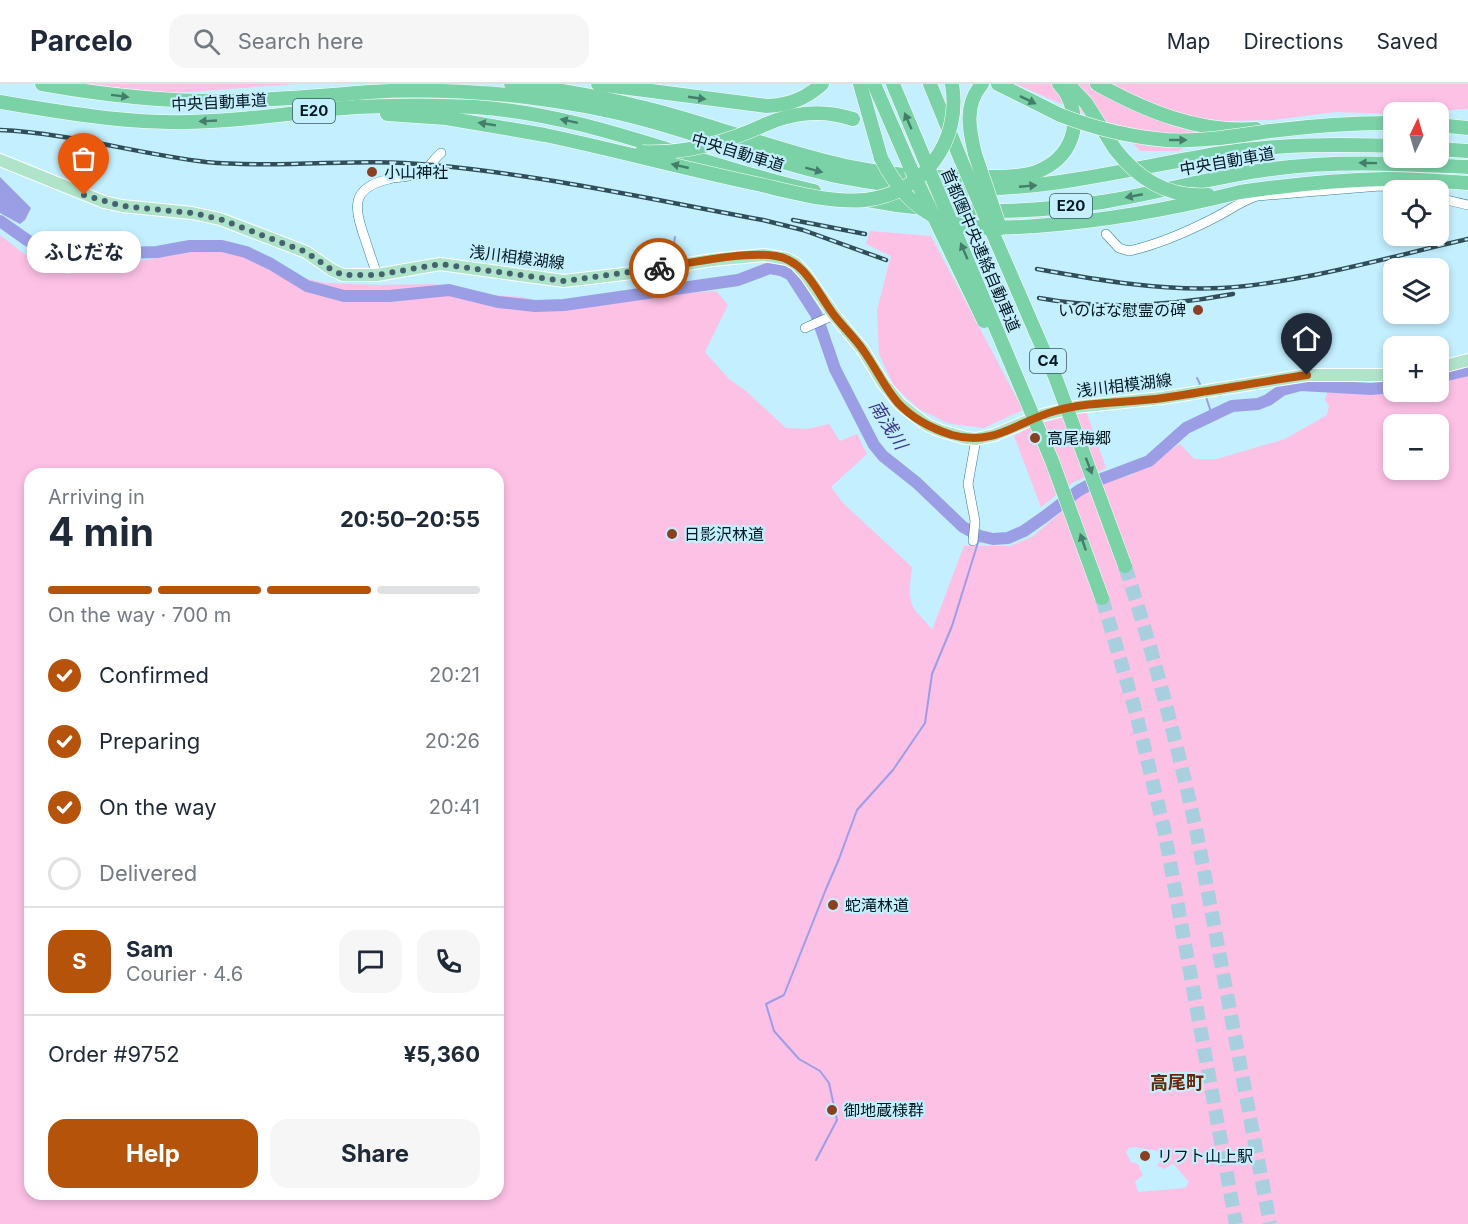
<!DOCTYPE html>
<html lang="en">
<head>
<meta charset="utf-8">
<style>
	body { margin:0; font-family:Inter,"Noto Sans JP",sans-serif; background:#f6f6f7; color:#1f2937; height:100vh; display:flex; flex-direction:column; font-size:22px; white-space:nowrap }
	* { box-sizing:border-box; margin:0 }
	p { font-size:20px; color:#747a83 }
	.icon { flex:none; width:33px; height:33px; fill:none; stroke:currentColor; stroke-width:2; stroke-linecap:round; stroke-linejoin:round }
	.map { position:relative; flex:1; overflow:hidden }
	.details { position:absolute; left:24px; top:384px; width:480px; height:732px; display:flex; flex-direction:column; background:#fff; border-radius:18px; box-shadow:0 3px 9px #0003 }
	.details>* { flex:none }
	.needle { width:39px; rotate:5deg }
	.buttons { position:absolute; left:1383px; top:18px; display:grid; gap:12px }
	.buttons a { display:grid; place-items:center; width:66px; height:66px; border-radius:12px; background:#fff; box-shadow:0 3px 9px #0003; font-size:30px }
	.pin { position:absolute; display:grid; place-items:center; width:51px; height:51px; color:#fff; margin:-62px -26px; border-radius:50% 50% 50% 0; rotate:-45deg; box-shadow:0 0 6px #0007 }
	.pin .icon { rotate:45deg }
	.courier { position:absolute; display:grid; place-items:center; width:60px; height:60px; margin:-30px; border:4px solid #b45309; border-radius:50%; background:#fff; color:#222; box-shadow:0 2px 8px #0007 }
	.bubble { position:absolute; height:42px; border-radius:18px; background:#fff; box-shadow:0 3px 9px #0003; font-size:20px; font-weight:700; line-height:42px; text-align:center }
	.head em { font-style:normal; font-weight:700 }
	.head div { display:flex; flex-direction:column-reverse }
	.head { display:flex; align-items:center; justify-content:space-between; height:102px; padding:0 24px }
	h1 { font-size:39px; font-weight:700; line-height:45px }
	.bar { display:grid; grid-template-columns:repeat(4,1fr); gap:9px 6px; align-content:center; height:72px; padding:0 24px }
	.bar i { height:8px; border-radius:4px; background:#e0e1e3 }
	.bar .active { background:#b45309 }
	.bar p { grid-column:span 4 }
	.line { display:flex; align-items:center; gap:15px; padding:0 24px; border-top:2px solid #e0e1e3 }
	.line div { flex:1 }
	.round { display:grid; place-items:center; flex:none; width:63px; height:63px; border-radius:18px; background:#f6f6f7 }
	ol { padding:0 24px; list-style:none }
	li { display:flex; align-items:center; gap:18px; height:66px }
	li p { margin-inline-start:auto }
	li .icon { padding:6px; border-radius:50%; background:#b45309; color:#fff; stroke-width:4 }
	li:last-child { color:#747a83 }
	li i { width:33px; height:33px; border:3px solid #e0e1e3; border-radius:50% }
	.cta { display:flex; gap:12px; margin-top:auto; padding:12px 24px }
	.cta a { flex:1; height:69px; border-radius:18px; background:#b45309; color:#fff; font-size:24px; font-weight:700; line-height:69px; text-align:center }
	.cta a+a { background:#f6f6f7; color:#1f2937 }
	header { display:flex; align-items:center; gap:36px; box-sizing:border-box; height:84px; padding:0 30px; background:#fff; border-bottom:2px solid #e0e1e3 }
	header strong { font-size:28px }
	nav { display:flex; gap:33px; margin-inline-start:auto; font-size:21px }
	.search { width:420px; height:54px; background:#f6f6f7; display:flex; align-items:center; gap:15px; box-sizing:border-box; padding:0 21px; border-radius:18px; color:#747a83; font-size:22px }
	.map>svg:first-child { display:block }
</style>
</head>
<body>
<header>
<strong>Parcelo</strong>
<div class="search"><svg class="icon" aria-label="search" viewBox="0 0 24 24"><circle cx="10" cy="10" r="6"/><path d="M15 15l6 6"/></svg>Search here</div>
<nav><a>Map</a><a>Directions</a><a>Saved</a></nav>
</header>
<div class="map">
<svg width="1468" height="1140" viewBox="0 0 1468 1140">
	<rect width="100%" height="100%" fill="#c4effe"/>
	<g fill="#fdc1e6" fill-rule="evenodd">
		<polygon points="84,0 296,0 173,9"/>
		<polygon points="1016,0 1468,0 1468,25 1390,30 1336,28 1273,36 1231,37 1178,67 1140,67 1117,41 1082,29"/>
		<polygon points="870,147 931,152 1023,326 984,344 950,340 919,325 894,302 879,270 877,226 891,172 866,160"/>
		<path d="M0,151L23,169L68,190L107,180L146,176L189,168H236L276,189L326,199L381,201L435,200L492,211L523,213L563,225L635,213L716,207L728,221L705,268L729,295L746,307L786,344L807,345L829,340L840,357L857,350L867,370L831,403L843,419L912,483C911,496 907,510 913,523C918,531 927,538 932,546L964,462H1010L1032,453L1089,404L1131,391L1180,360L1194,375H1217L1285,355L1327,331L1329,322L1325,316L1328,306L1357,309L1393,301L1394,308H1438L1439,291L1468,284V1140H0ZM1394,340H1438V386H1394ZM30,390H498V1110H30ZM1135,1063L1159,1067L1164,1071L1157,1082L1165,1085L1173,1079L1189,1098L1185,1104L1138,1108L1135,1098L1143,1091L1138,1080L1131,1078L1126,1068L1129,1064Z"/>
		<polygon points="1086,327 1106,384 1072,399 1041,423 1014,352 1034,341"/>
	</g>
	<polygon fill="#9b9ee5" points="0,93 31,124 25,136 20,140 0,129"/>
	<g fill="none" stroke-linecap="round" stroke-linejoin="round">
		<g stroke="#9b9ee5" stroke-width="2">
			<polyline points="671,177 675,153"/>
			<polyline points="668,206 670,187"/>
			<polyline points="1197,294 1201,302"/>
			<polyline points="1205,310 1212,331"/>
			<polyline points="816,1076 837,1036 829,999 820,987 799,975 774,947 766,920 784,911 826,805 839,775 857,726 893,686 925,639 932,590 952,542 980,452"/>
		</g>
		<g stroke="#9b9ee5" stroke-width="12">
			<polyline points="0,137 27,156 59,174 76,177 122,169 157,168 190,162 222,162 246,168 271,180 307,202 344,212 389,212 449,206 498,218 535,222 564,221 738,196 770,184 781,186 791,191 816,230 835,285 874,361 883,372 917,399 963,443 980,452 993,455 1008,454 1024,447 1044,433 1078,407 1096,397 1149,377 1186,344 1232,322 1258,320 1268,316 1282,306 1301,301 1371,305 1394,303"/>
			<polyline points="1438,293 1468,286"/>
		</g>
		<g stroke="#a7cfdd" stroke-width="14" stroke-dasharray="14 7" stroke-linecap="butt">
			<path d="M1125,482C1154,570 1177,659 1197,750L1270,1140"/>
			<polyline points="1102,514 1136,629 1164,745 1236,1140"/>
		</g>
		<g stroke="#357f96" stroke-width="10">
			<g id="minor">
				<polyline points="1438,114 1468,121"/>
				<path d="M1106,150L1119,164L1129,167C1156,161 1191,146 1216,133C1230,126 1241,117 1257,112L1380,102L1410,104L1420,106"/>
				<path d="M377,191C373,179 369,167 365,155C354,123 350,104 389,95C400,92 415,94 425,86C431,81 435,74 441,69"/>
				<polyline points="805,244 834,231"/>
				<polyline points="973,457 975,437 968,400 976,355"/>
			</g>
		</g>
		<g stroke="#fff" stroke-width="14">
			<g id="major">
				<polyline points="0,76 104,118 122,122 192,129 220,135 306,168 332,186 343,191 377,191 440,180 564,197 632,189 712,176 764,171 787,175 796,180 806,191 834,231 863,266 883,299 900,320 927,341 941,347 966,354 976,355 994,351 1042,331 1076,323 1162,314 1307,291 1394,291"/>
				<polyline points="1438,284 1468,276"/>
			</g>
		</g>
		<g stroke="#fff" stroke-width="15">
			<g id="highway">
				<path d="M42,0C98,10 155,17 213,17C265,17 318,12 370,8C416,5 462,7 508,11C555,16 603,24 650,37C714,55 776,79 841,93C881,101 923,105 964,105C1052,106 1136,83 1222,69C1279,60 1336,60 1394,62"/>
				<path d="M511,0C556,5 601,13 645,24C712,40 779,68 846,82C893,92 942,95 991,93C1005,93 1022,93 1036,88C1052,82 1065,71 1071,55C1078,37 1072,13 1059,0"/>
				<path d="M598,0L767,22C789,21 805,15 822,0"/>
				<polyline points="860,0 881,74"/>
				<polyline points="874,0 911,85"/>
				<polyline points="893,0 924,74"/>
				<polyline points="930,0 961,76"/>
				<polyline points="998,0 1060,31"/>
				<polyline points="1068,0 1086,19 1115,65"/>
				<path d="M1097,0C1146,27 1198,49 1256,45"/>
				<path d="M0,18C70,30 141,42 212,37C261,35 309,26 357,23C396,21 436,21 475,23C594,31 699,82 814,107"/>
				<polyline points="387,30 446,34 545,51"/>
				<path d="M764,41C794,28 822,25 853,35"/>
				<polyline points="1438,41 1468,44"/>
				<polyline points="1438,65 1468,67"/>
				<path d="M975,70C969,45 964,21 982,0"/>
				<path d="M1240,108C1288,101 1335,96 1384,95C1412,95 1440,97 1468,99"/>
				<path d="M866,116C943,131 1024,130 1102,118C1159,109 1215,92 1272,85C1337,76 1403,80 1468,83"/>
			</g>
		</g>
		<use href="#minor" stroke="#fff" stroke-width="9"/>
		<use href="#major" stroke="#b0e4ca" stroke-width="12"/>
		<use href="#highway" stroke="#7bd2a7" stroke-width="14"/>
		<g stroke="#314e58" stroke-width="4.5">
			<g id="rail">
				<path d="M0,46C70,49 137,70 206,78C281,85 357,73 432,81C543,91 653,116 763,136L803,146L886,176"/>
				<polyline points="793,136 865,150"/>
				<path d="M1037,185C1098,196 1160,207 1222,204C1302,199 1389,173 1468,155"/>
				<path d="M1039,214C1103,226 1169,222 1233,210"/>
			</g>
		</g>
		<use href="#rail" stroke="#c4effe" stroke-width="2" stroke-dasharray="7" stroke-linecap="butt"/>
		<g stroke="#fff" stroke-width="15" stroke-linecap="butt">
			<g id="highway-bridge">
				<path d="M1060,31C1094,44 1129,53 1166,56C1201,58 1236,52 1270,47C1310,42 1349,39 1389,39"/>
				<path d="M545,51C616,66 686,85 757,100C792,108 829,119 865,116C923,110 962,57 952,0"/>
				<path d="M1115,65C1138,95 1168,114 1208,111"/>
				<path d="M642,68C686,70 725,59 764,41"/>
				<polyline points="975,70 1000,144"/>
				<path d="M881,74C894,100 912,123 940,135C971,147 1004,144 1036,142C1105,137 1172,125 1240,108"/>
				<polyline points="924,74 1052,377 1102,514"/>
				<polyline points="961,76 1056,295 1125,482"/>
				<polyline points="911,85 984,237"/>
			</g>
		</g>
		<use href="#highway-bridge" stroke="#7bd2a7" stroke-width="14"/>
	</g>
	<defs><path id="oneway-solid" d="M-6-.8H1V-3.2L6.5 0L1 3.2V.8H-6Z" transform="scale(1.5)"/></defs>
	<g fill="#447e6b">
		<use href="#oneway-solid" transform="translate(120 12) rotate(7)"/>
		<use href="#oneway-solid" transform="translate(697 14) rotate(8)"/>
		<use href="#oneway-solid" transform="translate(1028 16) rotate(26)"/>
		<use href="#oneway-solid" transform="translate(208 37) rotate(177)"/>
		<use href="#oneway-solid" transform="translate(569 37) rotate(-168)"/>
		<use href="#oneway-solid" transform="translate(908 37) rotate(-113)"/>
		<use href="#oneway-solid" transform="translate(487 40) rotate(-171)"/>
		<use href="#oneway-solid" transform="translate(1178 56)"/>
		<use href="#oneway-solid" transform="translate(1368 79) rotate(-179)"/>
		<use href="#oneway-solid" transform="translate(680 82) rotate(-167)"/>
		<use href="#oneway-solid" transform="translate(814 86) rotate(15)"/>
		<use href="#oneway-solid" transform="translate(1028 102) rotate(-5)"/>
		<use href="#oneway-solid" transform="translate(1134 112) rotate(169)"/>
		<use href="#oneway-solid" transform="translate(964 167) rotate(-113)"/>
		<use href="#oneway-solid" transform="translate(1089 382) rotate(69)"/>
		<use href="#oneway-solid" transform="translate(1083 458) rotate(-109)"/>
	</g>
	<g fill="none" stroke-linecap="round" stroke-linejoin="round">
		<polyline stroke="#45636e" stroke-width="6" stroke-dasharray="0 10.8" points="84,111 122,122 192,129 220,135 306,168 332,186 343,191 377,191 440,180 564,197 659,184"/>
		<path stroke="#b45309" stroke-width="8" d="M659,184C691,179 744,167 776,172C805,176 818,210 834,231C843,243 855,254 863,266C876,284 884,303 898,319C912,334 933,345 952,351C994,363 1018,337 1055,327C1090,317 1128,319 1163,314C1211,307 1259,298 1307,291"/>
	</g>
	<g fill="#894023" stroke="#c4effe" stroke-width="2">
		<circle cx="372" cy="88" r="6"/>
		<circle cx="1198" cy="226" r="6"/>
		<circle cx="1035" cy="354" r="6"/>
		<circle cx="672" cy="450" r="6"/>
		<circle cx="833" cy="821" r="6"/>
		<circle cx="832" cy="1026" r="6"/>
		<circle cx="1145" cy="1072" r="6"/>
	</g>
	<g text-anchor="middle" stroke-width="4.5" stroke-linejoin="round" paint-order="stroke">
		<g fill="#c4effe" stroke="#3b5863" stroke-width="1.5">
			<rect x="293" y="15" width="42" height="24" rx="4.5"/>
			<rect x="1050" y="110" width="42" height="24" rx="4.5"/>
			<rect x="1030" y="265" width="36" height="24" rx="4.5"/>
		</g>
		<g font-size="15" font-weight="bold" fill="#001821">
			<text x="314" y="32">E20</text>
			<text x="1071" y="127">E20</text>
			<text x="1048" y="282">C4</text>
		</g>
		<g font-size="16" fill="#001821" stroke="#c4effe">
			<text transform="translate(219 18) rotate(-3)" y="6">中央自動車道</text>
			<text transform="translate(738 68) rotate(17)" y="6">中央自動車道</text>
			<text transform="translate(1227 77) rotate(-10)" y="6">中央自動車道</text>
			<text transform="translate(981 166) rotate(67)" y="6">首都圏中央連絡自動車道</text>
			<text transform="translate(517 173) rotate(7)" y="6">浅川相模湖線</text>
			<text transform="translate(1124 301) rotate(-7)" y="6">浅川相模湖線</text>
		</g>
		<g font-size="16" fill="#001821" stroke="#c4effe" text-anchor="start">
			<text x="384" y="94">小山神社</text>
			<text x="1186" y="232" text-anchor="end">いのはな慰霊の碑</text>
			<text x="1047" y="360">高尾梅郷</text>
			<text x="684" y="456">日影沢林道</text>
			<text x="845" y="827">蛇滝林道</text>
			<text x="844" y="1032">御地蔵様群</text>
			<text x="1157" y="1078">リフト山上駅</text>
		</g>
		<g font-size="18" font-style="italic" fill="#3c3689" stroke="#c4effe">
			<text transform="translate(888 341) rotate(58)" y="6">南浅川</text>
		</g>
		<g font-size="18" font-weight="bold" fill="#68280d" stroke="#c4effe">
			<text x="1177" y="1005">高尾町</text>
		</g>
	</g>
</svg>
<div class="buttons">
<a><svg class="needle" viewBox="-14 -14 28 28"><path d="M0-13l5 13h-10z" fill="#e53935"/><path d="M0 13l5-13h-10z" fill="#747a83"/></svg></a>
<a><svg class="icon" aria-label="locate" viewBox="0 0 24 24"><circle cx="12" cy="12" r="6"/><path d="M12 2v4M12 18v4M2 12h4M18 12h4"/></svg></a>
<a><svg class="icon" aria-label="layers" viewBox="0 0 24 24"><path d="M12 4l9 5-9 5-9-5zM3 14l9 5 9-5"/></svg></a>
<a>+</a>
<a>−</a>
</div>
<div class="pin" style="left:84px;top:111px;background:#ea580c"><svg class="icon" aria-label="bag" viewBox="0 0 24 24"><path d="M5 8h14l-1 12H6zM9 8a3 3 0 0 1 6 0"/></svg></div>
<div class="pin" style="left:1307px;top:291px;background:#1f2937"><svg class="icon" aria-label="home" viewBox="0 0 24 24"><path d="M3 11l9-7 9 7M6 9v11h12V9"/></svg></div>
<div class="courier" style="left:659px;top:184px"><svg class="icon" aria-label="bike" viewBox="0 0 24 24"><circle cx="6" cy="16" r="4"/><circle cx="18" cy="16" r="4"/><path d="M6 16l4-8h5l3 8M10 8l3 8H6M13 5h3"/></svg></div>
<div class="bubble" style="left:27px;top:147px;width:114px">ふじだな</div>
<section class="details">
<div class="head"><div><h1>4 min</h1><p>Arriving in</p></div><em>20:50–20:55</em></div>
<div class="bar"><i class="active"></i><i class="active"></i><i class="active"></i><i></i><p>On the way · 700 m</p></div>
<ol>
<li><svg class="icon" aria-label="check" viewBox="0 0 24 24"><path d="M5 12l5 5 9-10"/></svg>Confirmed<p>20:21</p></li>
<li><svg class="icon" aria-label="check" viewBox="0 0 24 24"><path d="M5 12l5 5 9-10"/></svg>Preparing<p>20:26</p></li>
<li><svg class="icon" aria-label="check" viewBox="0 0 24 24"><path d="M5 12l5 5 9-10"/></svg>On the way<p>20:41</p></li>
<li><i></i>Delivered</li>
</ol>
<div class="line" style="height:108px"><b class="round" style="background:#b45309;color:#fff">S</b><div><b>Sam</b><p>Courier · 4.6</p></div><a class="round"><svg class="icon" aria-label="chat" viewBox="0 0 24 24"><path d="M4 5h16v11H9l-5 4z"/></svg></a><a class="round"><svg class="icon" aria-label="phone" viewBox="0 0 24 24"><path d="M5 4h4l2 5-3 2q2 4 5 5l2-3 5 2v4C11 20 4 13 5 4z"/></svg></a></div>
<div class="line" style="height:78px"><div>Order #9752</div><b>¥5,360</b></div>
<div class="cta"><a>Help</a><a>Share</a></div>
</section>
</div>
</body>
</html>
